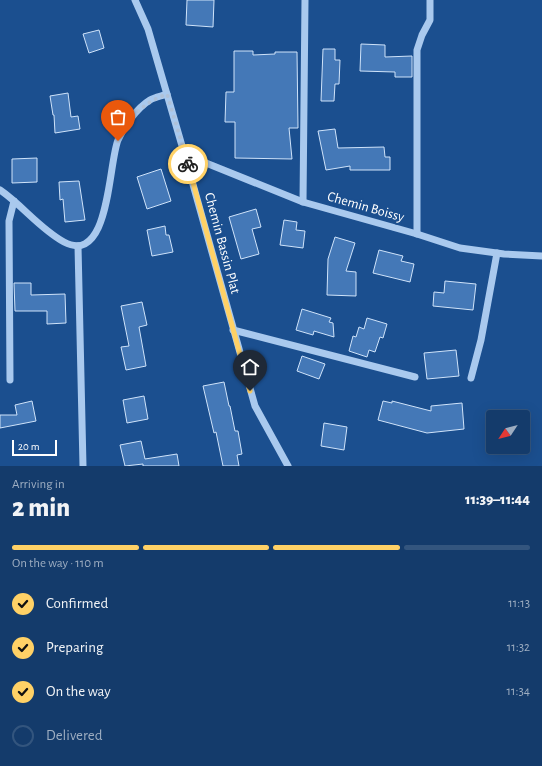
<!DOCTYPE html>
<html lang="en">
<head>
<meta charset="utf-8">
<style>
	body { margin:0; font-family:"Alegreya Sans",sans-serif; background:#1d4271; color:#f1f3f6; height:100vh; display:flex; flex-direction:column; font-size:15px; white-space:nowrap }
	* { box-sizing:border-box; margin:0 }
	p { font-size:13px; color:#9dadc1 }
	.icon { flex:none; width:22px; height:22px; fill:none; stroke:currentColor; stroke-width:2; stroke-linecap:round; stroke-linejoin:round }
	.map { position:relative; height:466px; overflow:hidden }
	.details { display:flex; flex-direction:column; background:#143b6b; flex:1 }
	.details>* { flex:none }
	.needle { width:26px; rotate:234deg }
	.controls { position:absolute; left:486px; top:410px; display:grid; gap:8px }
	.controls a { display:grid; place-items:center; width:44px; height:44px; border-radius:4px; background:#143b6b; box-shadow:0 4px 16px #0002,0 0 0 1px #33557e; font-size:20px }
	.scale { position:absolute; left:12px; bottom:10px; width:45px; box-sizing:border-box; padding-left:4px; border:2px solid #fff; border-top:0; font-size:11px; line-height:14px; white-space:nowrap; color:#fff; -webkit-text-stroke:3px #1b4f8f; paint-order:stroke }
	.pin { position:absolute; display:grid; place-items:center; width:34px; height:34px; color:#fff; margin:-41px -17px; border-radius:50% 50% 50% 0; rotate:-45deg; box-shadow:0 0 4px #0007 }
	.pin .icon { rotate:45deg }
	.courier { position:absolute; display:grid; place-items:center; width:40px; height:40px; margin:-20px; border:3px solid #ffd166; border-radius:50%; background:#fff; color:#222; box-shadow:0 1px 5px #0007 }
	.head em { font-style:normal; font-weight:800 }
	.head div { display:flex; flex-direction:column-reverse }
	.head { display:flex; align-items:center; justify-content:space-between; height:68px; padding:0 12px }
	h1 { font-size:26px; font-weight:800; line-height:30px }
	.bar { display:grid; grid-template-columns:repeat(4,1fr); gap:6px 4px; align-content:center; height:48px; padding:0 12px }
	.bar i { height:5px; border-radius:3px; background:#33557e }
	.bar .current { background:#ffd166 }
	.bar p { grid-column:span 4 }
	ol { padding:0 12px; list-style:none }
	li { display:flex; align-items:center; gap:12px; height:44px }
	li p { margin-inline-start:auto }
	li .icon { padding:4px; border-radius:50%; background:#ffd166; color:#111; stroke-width:4 }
	li:last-child { color:#9dadc1 }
	li i { width:22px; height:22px; border:2px solid #33557e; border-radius:50% }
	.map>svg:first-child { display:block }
</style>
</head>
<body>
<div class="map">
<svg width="542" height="466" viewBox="0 0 542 466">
	<rect width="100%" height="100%" fill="#1b4f8f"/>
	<g fill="#4478b7" stroke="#cfe3fa">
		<polygon points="187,0 214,0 213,27 186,25"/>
		<polygon points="99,30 104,48 89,53 83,34"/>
		<polygon points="361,44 385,45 385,57 412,56 412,77 395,77 395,72 360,71"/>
		<polygon points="323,49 335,49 335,60 340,60 339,84 335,84 334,101 321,101"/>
		<polygon points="234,51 253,51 253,55 275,54 275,52 297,52 298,128 289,128 292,159 235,158 235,122 225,122 226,92 234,92"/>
		<polygon points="68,93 71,117 78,116 80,129 55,133 54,115 53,115 50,96"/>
		<polygon points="335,129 338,148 384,147 385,157 390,157 390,170 350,170 350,166 326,170 318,131"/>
		<polygon points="37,158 37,182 12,183 12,159"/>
		<polygon points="161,169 171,201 147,209 137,177"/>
		<polygon points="79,181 85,220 65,222 63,199 60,200 59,182"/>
		<polygon points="256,209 261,227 252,229 259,254 241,259 229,217"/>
		<polygon points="284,220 297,222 296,230 305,231 303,248 280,245"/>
		<polygon points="165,226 166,235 169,235 173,252 152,256 147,230"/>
		<polygon points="335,237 355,243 346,271 356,272 356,296 327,295 328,259"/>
		<polygon points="379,250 403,256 401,261 414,264 410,282 373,273"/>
		<polygon points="445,281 476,284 473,310 433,306 434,292 444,293"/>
		<polygon points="14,283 31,283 31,295 65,294 66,323 47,324 47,311 15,311"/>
		<polygon points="142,302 147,325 139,327 146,366 126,370 121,347 129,346 121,306"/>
		<polygon points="302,309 331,318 329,322 333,323 334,337 314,331 313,335 296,330"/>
		<polygon points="367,318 387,324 383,338 380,337 375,352 369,350 367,357 349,351 353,336 356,337 359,327 364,329"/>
		<polygon points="456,350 459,376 427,379 424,353"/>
		<polygon points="302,356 325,364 319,379 297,371"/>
		<polygon points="224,382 229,406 230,406 235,431 238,431 242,454 237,455 239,466 223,466 216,432 214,433 203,386"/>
		<polygon points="144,396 148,419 127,423 123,400"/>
		<polygon points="32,401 36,421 0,428 0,415 17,415 15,405"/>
		<polygon points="383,401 392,403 392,401 431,411 431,406 462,403 464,429 427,433 378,420"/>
		<polygon points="324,423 347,427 344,450 321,446"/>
		<polygon points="141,441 145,459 177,454 179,466 143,466 143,464 125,466 120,445"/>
	</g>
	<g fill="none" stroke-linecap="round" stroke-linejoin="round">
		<g stroke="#a9c9ee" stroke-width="7">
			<polyline points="135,0 148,29 187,163 255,406 288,466"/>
			<polyline points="187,163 197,161 206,163 303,202 417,234 460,248 504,254 542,256"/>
			<path d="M0,190C22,205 40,229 64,242C110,266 108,165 118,140C124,126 137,108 150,100C155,97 162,96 167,94"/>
			<polyline points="303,202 305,0"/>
			<polyline points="417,234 417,50 422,35 430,20 430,0"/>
			<polyline points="78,246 83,466"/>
			<polyline points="233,330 415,377"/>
			<polyline points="471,378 481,340 497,253"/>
			<polyline points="10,380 9,221 14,201"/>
		</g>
	</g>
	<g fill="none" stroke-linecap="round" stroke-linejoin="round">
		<path stroke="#afc1d8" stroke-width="4" stroke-dasharray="0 7.2" d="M118,141C130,117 142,103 167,94L188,164"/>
		<polyline stroke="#ffd166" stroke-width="5" points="188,164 250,391"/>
	</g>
	<g text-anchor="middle" stroke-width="4" stroke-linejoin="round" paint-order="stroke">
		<g font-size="14" fill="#fff" stroke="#1b4f8f">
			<text transform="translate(366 206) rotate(16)" y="5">Chemin Boissy</text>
			<text transform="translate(223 243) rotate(75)" y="5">Chemin Bassin Plat</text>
		</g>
	</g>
</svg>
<div class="controls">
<a><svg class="needle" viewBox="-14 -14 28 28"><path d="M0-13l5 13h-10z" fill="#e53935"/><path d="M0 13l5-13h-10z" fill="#9dadc1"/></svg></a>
</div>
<div class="scale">20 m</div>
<div class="pin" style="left:118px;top:141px;background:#ea580c"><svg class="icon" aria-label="bag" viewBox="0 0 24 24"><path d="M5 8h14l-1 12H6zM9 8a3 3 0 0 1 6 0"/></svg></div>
<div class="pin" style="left:250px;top:391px;background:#1f2937"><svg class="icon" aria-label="home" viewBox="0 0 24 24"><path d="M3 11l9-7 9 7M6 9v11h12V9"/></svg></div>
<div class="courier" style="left:188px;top:164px"><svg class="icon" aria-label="bike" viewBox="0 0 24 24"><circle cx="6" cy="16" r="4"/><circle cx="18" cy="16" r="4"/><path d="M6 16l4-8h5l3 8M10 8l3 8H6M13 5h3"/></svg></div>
</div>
<section class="details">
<div class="head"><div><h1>2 min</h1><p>Arriving in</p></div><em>11:39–11:44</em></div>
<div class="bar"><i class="current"></i><i class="current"></i><i class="current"></i><i></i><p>On the way · 110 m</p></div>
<ol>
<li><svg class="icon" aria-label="check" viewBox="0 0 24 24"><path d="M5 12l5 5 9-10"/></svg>Confirmed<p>11:13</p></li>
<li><svg class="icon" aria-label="check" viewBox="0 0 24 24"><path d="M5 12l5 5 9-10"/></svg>Preparing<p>11:32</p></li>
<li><svg class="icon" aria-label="check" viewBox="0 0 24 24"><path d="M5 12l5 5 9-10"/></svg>On the way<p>11:34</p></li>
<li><i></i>Delivered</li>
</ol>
</section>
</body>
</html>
